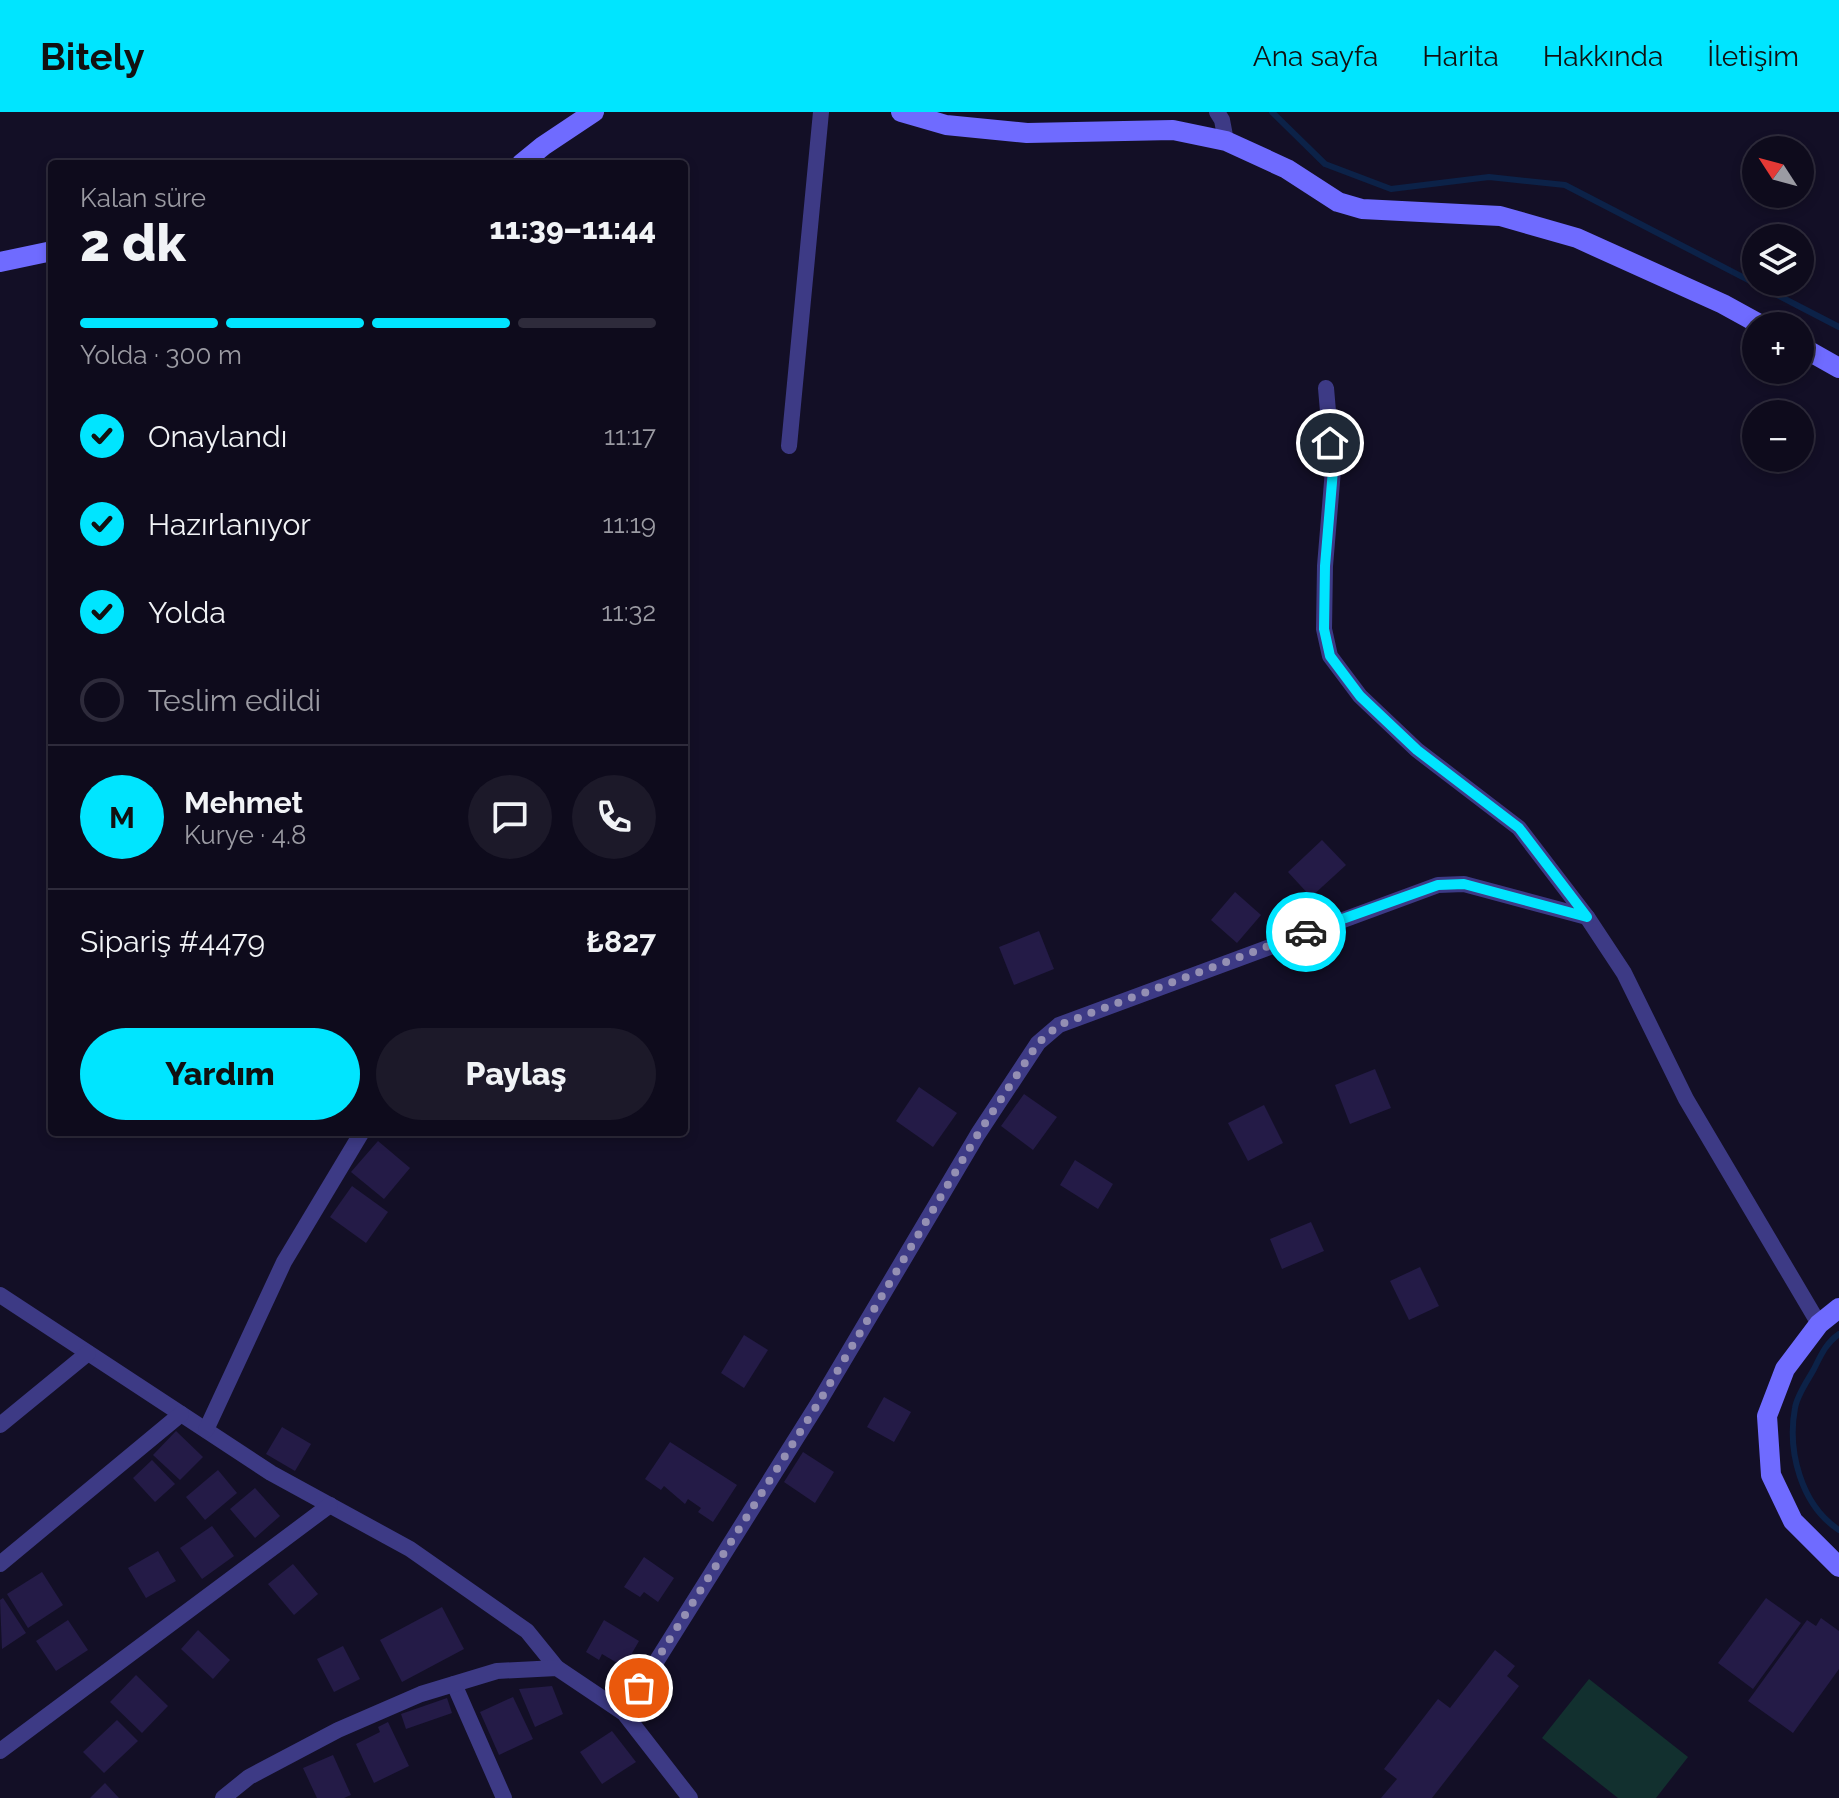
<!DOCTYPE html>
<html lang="tr">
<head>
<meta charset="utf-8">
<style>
	body { margin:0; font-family:Raleway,sans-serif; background:#1c1929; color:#f1f3f6; height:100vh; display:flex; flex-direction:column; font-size:30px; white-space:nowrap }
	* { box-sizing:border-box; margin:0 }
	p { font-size:26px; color:#9b9ba3 }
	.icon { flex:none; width:44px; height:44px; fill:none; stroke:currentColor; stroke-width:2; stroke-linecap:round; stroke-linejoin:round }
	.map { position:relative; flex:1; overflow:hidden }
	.sheet { position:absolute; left:48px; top:48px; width:640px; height:976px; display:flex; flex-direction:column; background:#0e0b1c; border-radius:8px; box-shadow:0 4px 12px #0003,0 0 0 2px #2e2b3b }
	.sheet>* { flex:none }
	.needle { width:52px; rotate:306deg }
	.buttons { position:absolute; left:1742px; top:24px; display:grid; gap:16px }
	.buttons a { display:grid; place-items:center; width:72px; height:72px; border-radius:50%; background:#0e0b1c; box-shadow:0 4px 12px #0003,0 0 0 2px #2e2b3b; font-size:40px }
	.pin { position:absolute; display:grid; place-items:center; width:68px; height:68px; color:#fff; margin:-34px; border:4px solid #fff; border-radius:50%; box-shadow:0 2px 8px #0007 }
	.courier { position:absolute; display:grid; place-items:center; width:80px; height:80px; margin:-40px; border:6px solid #00e5ff; border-radius:50%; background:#fff; color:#222; box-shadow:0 2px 10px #0007 }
	.overview em { font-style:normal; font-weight:800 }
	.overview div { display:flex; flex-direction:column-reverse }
	.overview { display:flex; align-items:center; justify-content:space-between; height:136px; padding:0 32px }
	h1 { font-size:52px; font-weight:800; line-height:60px }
	.bar { display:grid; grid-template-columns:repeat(4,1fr); gap:12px 8px; align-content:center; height:96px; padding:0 32px }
	.bar i { height:10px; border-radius:6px; background:#2e2b3b }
	.bar .active { background:#00e5ff }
	.bar p { grid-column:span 4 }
	.line { display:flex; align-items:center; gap:20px; padding:0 32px; border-top:2px solid #2e2b3b }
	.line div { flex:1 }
	.round { display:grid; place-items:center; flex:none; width:84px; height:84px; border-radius:42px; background:#1c1929 }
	ol { padding:0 32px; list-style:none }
	li { display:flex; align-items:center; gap:24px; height:88px }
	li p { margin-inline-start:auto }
	li .icon { padding:8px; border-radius:50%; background:#00e5ff; color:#111; stroke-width:4 }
	li:last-child { color:#9b9ba3 }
	li i { width:44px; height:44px; border:4px solid #2e2b3b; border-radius:50% }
	.cta { display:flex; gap:16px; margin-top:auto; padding:16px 32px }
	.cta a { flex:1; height:92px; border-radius:48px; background:#00e5ff; color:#111; font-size:32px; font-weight:800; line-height:92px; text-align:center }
	.cta a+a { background:#1c1929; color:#f1f3f6 }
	header { display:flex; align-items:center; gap:48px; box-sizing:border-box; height:112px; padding:0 40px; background:#00e5ff; color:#111 }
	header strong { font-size:38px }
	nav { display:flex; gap:44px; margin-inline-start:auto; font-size:28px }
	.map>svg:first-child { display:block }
</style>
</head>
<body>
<header>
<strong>Bitely</strong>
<nav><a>Ana sayfa</a><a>Harita</a><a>Hakkında</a><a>İletişim</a></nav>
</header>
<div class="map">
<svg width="1839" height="1686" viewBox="0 0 1839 1686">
	<rect width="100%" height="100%" fill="#130f26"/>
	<polygon fill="#12302f" points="1589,1567 1688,1645 1656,1686 1618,1686 1542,1626"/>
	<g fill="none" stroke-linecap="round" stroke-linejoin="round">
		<g stroke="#0c2248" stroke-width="6">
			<polyline points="1272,0 1325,52 1391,77 1489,65 1565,73 1839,215"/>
			<path d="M1839,1222C1826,1231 1821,1243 1814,1257C1808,1268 1797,1283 1795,1296C1787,1339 1801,1393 1839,1418"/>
		</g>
	</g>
	<g fill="#241b47">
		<polygon points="1322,728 1346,753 1311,785 1288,760"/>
		<polygon points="1235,780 1261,803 1237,831 1211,808"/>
		<polygon points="1039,819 1054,857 1014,873 999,835"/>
		<polygon points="1375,957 1391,996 1350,1012 1335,973"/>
		<polygon points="919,975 957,1001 933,1035 896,1009"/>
		<polygon points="1024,982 1057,1005 1033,1038 1001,1014"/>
		<polygon points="1264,993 1283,1031 1248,1049 1228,1011"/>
		<polygon points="378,1029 410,1056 384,1087 351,1060"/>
		<polygon points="1075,1048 1113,1072 1098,1097 1060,1073"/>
		<polygon points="352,1074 388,1100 366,1131 330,1105"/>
		<polygon points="1311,1110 1324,1139 1282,1157 1270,1127"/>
		<polygon points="1420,1155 1439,1194 1409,1208 1390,1169"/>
		<polygon points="744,1223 768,1238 744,1276 721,1261"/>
		<polygon points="884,1285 911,1300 894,1330 867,1315"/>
		<polygon points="282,1315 311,1332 295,1359 266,1342"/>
		<polygon points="176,1319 203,1345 180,1368 153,1343"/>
		<polygon points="670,1330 737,1373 713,1410 698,1400 701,1396 688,1387 685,1392 664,1374 661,1378 645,1367"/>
		<polygon points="803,1340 834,1360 815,1391 784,1370"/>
		<polygon points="152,1348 175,1372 155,1390 133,1366"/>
		<polygon points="218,1358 237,1381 205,1408 186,1385"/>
		<polygon points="255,1376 280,1404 255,1426 230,1397"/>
		<polygon points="212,1414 234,1444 202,1467 180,1436"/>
		<polygon points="158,1439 176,1469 146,1486 128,1456"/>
		<polygon points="644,1445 674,1466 658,1490 644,1480 640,1485 624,1475"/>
		<polygon points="293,1452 318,1482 294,1503 268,1472"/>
		<polygon points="42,1460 63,1493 28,1516 7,1482"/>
		<polygon points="3,1486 26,1521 2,1537 0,1488"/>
		<polygon points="1766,1486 1801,1511 1753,1577 1718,1551"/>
		<polygon points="442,1495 464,1537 402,1570 380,1528"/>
		<polygon points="1821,1506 1839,1519 1839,1557 1793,1621 1748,1589 1807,1508 1816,1514"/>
		<polygon points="68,1508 88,1538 56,1559 36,1529"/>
		<polygon points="604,1508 639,1529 624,1555 602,1542 599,1548 586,1540"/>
		<polygon points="198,1518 230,1548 213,1567 181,1537"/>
		<polygon points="343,1534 360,1567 334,1580 317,1547"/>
		<polygon points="1495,1538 1515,1554 1507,1564 1519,1574 1432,1686 1381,1686 1397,1667 1384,1657 1438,1587 1450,1596"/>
		<polygon points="136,1563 168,1594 142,1621 110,1590"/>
		<polygon points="552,1574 563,1602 535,1615 519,1577"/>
		<polygon points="513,1585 533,1627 499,1643 480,1600"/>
		<polygon points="447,1586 452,1601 406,1617 401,1602"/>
		<polygon points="117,1608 138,1629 104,1661 83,1640"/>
		<polygon points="388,1610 409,1654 374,1671 356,1632 380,1620 378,1615"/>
		<polygon points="612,1619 636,1650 602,1672 580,1640"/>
		<polygon points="333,1643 351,1683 344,1686 317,1686 303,1656"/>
		<polygon points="105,1671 119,1686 90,1686"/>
	</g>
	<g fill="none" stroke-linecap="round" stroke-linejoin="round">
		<g stroke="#3d3a85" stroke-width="16">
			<polyline points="1217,0 1222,8 1226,29"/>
			<polyline points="1326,276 1333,358 1325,454 1324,517 1330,544 1360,584 1417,638 1519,716 1587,805 1624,861 1686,987 1819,1212"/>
			<polyline points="789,334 821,0"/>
			<polyline points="0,1183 271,1361 410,1437 527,1519 557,1556"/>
			<polyline points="0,1313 88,1241"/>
			<polyline points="206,1318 284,1150 362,1020"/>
			<polyline points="0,1452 181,1302"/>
			<polyline points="454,1572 504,1686"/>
			<polyline points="624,1601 819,1290 978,1022 1038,931 1059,913 1438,773 1464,772 1587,805"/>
			<polyline points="0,1639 330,1393"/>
			<polyline points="223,1686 249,1665 338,1618 421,1582 497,1559 557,1556 624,1601 690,1686"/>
		</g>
		<g stroke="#6f6bff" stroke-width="20">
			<polyline points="901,0 946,13 1027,21 1173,18 1226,29 1287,57 1338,90 1362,97 1500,104 1577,126 1723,192 1763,214"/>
			<polyline points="521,52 543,34 594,0"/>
			<polyline points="0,150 52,139"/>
			<polyline points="1800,234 1839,256"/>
			<polyline points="1839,1196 1819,1212 1785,1257 1767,1304 1771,1363 1793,1409 1839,1455"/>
		</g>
	</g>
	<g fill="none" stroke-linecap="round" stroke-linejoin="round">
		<polyline stroke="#948fb3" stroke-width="8" stroke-dasharray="0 14.4" points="639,1576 819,1290 978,1022 1038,931 1059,913 1306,820"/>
		<polyline stroke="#00e5ff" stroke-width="10" points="1306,820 1438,773 1464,772 1587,805 1519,716 1417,638 1360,584 1330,544 1324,517 1325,454 1333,358 1330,331"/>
	</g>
</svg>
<div class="buttons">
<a><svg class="needle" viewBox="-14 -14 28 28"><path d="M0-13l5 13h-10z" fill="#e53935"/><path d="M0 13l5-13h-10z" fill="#9b9ba3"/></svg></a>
<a><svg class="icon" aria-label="layers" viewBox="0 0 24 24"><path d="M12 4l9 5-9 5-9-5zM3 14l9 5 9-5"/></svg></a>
<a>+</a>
<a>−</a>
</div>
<div class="pin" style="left:639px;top:1576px;background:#ea580c"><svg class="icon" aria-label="bag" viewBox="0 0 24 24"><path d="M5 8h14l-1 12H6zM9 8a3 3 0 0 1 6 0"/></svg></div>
<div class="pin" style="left:1330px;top:331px;background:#1f2937"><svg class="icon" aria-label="home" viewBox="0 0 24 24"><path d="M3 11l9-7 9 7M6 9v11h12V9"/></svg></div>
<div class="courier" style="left:1306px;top:820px"><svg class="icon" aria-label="car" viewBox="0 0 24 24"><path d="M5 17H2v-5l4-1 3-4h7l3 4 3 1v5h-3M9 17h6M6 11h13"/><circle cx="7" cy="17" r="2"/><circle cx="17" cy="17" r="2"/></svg></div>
<section class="sheet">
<div class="overview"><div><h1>2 dk</h1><p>Kalan süre</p></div><em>11:39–11:44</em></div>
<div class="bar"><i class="active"></i><i class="active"></i><i class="active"></i><i></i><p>Yolda · 300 m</p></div>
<ol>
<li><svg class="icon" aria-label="check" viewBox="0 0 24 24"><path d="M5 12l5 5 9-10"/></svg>Onaylandı<p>11:17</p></li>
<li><svg class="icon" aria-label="check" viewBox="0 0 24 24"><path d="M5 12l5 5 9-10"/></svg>Hazırlanıyor<p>11:19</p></li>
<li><svg class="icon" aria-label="check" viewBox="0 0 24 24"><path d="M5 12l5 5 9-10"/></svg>Yolda<p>11:32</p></li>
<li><i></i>Teslim edildi</li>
</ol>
<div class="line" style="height:144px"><b class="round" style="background:#00e5ff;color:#111">M</b><div><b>Mehmet</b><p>Kurye · 4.8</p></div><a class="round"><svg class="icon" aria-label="chat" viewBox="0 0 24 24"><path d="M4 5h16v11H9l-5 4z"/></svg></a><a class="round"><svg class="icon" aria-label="phone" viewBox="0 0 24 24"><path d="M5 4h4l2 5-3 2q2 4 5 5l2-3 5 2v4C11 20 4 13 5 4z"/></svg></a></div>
<div class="line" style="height:104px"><div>Sipariş #4479</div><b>₺827</b></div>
<div class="cta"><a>Yardım</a><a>Paylaş</a></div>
</section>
</div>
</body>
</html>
